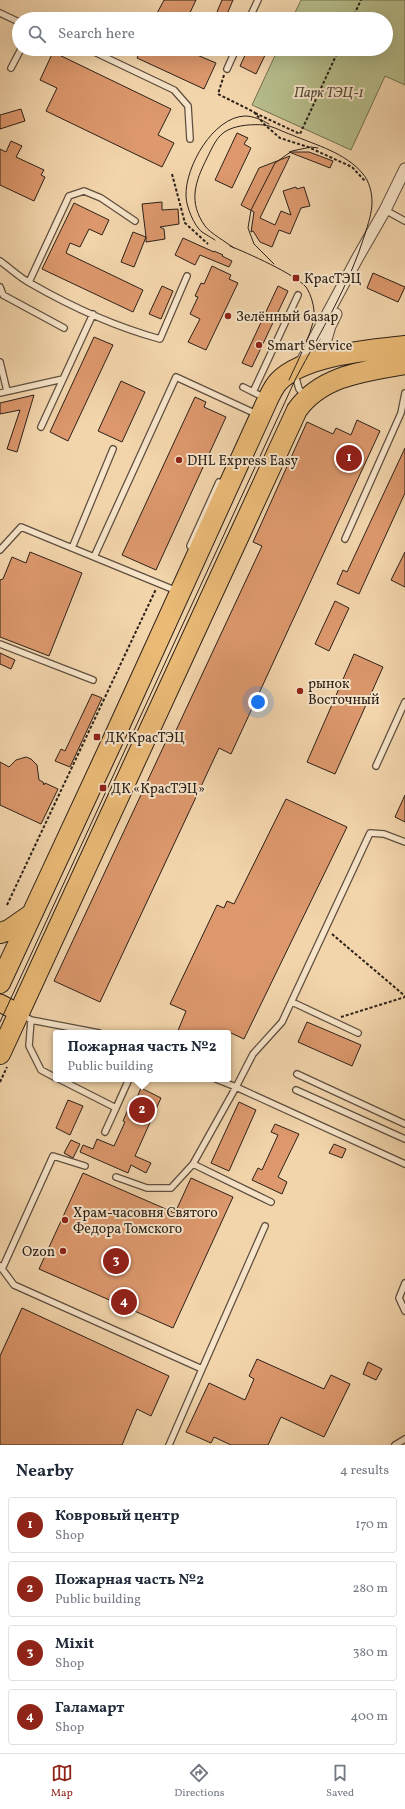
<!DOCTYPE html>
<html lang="en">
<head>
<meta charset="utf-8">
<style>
  :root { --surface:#fff; --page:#f2f2f3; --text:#1f2937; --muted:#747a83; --line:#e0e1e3; --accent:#8f2418 }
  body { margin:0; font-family:Vollkorn,serif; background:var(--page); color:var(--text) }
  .you { position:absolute; left:258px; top:702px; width:14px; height:14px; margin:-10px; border:3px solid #fff; border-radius:50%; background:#1a73e8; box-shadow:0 0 0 6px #1a73e833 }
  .badge { display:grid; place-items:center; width:26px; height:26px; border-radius:50%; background:var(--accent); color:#fff; font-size:13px; font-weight:700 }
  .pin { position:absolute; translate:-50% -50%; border:2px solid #fff; box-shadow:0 1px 4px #0006 }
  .popup { position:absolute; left:53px; top:1030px; width:178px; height:52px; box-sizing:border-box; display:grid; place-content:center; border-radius:4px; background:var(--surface); filter:drop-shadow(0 1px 3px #0005); font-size:13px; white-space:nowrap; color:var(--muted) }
  .popup b { font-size:15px; color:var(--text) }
  .popup::after { content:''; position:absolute; left:50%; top:100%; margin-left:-8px; border:8px solid transparent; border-top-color:var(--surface) }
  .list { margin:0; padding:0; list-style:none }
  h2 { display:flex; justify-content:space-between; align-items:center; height:52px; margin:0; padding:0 16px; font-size:17px }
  h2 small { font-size:13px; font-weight:400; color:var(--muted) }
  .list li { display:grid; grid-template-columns:26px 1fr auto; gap:12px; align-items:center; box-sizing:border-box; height:56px; margin:0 8px 8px; padding:0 8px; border:1px solid var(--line); border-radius:4px }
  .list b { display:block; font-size:15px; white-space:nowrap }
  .list p { margin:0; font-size:13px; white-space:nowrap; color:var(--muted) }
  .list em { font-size:13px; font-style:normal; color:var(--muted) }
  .icon { flex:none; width:22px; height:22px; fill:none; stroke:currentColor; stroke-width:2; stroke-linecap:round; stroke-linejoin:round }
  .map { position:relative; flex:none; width:405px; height:1445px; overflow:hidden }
  .search { position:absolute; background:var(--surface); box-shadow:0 4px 16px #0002; left:12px; right:12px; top:12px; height:44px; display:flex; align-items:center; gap:10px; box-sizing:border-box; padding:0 14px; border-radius:22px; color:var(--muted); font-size:15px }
  .sheet { height:308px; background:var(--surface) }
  nav { display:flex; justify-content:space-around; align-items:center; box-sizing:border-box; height:56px; border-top:1px solid var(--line); background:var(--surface); font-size:11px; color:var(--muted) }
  nav a { display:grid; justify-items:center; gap:2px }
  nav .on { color:var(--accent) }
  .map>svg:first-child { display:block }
</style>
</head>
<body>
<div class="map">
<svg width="405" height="1445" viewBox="0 0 405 1445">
  <rect width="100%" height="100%" fill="#f3d5ac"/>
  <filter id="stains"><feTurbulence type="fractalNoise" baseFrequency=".005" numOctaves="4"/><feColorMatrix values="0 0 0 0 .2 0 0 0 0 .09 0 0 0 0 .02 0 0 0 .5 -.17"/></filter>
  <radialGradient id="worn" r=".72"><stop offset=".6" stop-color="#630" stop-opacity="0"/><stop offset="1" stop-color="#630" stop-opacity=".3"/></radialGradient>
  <path fill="#b7be8c" stroke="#727052" d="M301 0H405V85L385 76 351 150 252 105 278 49H386V19H292Z"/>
  <path fill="#dd986d" stroke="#2c2119" d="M164 0H196L187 19H154Z
    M222 0H233L225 19H214Z
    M141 49H183L216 63 204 89 137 58Z
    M248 49H268L256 74 240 66Z
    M53 52 171 109 158 135 174 143 162 167 46 111 57 88 40 80Z
    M21 109 25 121 0 129V115Z
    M237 133 248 138 244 144 251 148 232 188 215 180Z
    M11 141 22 146 16 157 44 170 41 175 45 177 34 201 0 185V149L6 152Z
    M289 152H309L333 161 330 168Z
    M290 156 260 218 275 225 281 211 291 215 283 191 296 187 297 189 304 187 310 206 301 208 290 234 279 230 272 247 260 242 253 231 251 232 254 212 241 205 259 168Z
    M162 202V210L178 209 179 224 160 227 164 229 165 239 146 242V237L134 267 121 262 133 232 146 237 142 204Z
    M74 203 109 220 102 235 89 229 80 247 70 243 66 253 143 290 133 312 42 269Z
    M183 238 214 252V251L223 255 222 256 232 261 229 267 200 255 195 265 175 255Z
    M212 266 231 275 229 279 238 283 206 350 188 342 200 319 190 314 198 297 195 296 201 283 204 284Z
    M373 273 405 287 398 302 367 288Z
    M162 286 173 291 161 319 149 314Z
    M278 286 288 291 252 367 242 363Z
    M94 337 113 345 68 441 50 432Z
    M121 381 145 392 122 442 98 431Z
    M34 395 17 452 7 449 20 410 0 414V403Z
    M195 397 206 402 204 407 226 417 156 570 122 555Z
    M357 420 380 431 231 754 219 748 100 1002 54 981 168 737 172 739 262 546 253 542 307 422 333 434 336 428 351 435Z
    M405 448V493L359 594 337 584 343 570 347 572Z
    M30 552 82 573 49 656 0 637V580L3 579 12 557 26 563Z
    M405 552V587L391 580Z
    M335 601 349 608 329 651 315 644Z
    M0 653 15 660 11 669 0 664Z
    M354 654 383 667 335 774 307 762Z
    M92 694 102 698 70 767 55 761 61 749 65 751Z
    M26 757 31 759 37 765 39 780 43 782 44 785 45 783 58 789 41 824 0 805V762L9 767 16 760Z
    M405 795V822L395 817Z
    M286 799 347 827 244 1039 231 1033H177L186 1011 170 1004 217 905 224 908 227 901 234 904Z
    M307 1022 361 1045 352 1066 298 1042Z
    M141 1088 161 1098 135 1156 151 1163 146 1173 131 1165 128 1173 80 1152 83 1145 93 1149 97 1139 114 1146 125 1122 123 1121 133 1098 136 1100Z
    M68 1100 83 1106 70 1135 56 1128Z
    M239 1102 256 1110 229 1171 211 1163Z
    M275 1124 299 1134 278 1177 287 1182 282 1194 252 1180 258 1168 262 1170 278 1135 271 1132Z
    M71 1140 80 1144 73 1158 64 1153Z
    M334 1144 346 1149 342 1158 329 1153Z
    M83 1173 175 1213 191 1178 233 1197 173 1328 39 1269Z
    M22 1308 169 1376 151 1416 137 1409 122 1445H0V1356Z
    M257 1359 324 1389 331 1375 350 1384 324 1437 281 1417 268 1445H231L214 1437 211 1443 186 1432 209 1383 245 1400 254 1379 249 1376Z
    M368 1362 382 1369 376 1380 363 1374Z"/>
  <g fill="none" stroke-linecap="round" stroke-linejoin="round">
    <g stroke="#5e4e3e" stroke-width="8">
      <path id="lane" d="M0 13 19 22
        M249 19 258 0
        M88 49 174 90 188 106 190 139
        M11 68 21 49
        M227 69 236 49
        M385 210 405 221
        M0 261C10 268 19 277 30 283 70 306 116 327 160 339L187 276
        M29 282 69 196 84 191 101 198 135 221
        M0 287 3 295 64 328
        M0 362 7 391
        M296 378 299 389 305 396
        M243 387 265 398
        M253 392 298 295
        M0 393 63 379
        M41 427 93 314
        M345 539 401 413 405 393
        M72 548 113 449
        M0 550 21 527 94 557 176 377 252 412
        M195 551 190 546 219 482
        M94 557 177 591
        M0 644 93 680
        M376 766 405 702
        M292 1002 358 1033
        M21 1014 31 1020 99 1033
        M31 1020 29 1046 41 1070 56 1078
        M297 1074 405 1124
        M59 1079 116 1108 129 1079
        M216 1079 236 1087 253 1054 282 1022 370 833 384 834 405 842
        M296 1090 405 1139
        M105 1132 116 1108
        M193 1164 271 1202
        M116 1177 147 1188H171L193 1164 236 1087 405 1164
        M0 1266 14 1285 202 1369 169 1445
        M2 1269 53 1156 85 1166
        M405 1283 399 1298 405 1311
        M202 1369 265 1226
        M395 1445 405 1439"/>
    </g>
    <g stroke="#5e4e3e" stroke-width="13">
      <path id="street" d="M336 314 330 326 325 343 331 351 341 352
        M299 367 358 257 385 210 405 169"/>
    </g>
    <g stroke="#2c2119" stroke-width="19">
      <path id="primary" d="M0 1003 19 1013"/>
    </g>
    <g stroke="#2c2119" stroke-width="22">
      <path id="highway" d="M0 933 9 930 32 914
        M0 983 112 742 268 399C271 393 274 386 279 381 305 355 370 350 405 346
        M0 1054 297 410C322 375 366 371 405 364"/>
    </g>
    <path stroke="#2c2119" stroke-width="2" stroke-dasharray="3 2" stroke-linecap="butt" d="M352 19 361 0
      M224 75 218 94 254 112 265 125 280 138 308 147 352 167 365 181
      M255 113 300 134 339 49
      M172 174 185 223 208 244
      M7 905 156 589
      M332 934 405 996
      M341 1017 405 997
      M0 1082 7 1067"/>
    <use href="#lane" stroke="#f7e4c9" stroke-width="5.5"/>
    <use href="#street" stroke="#f7e4c9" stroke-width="11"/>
    <use href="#primary" stroke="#eaba76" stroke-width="17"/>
    <use href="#highway" stroke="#eaba76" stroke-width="20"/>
    <path stroke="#2c2119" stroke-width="1" d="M215 240C211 237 206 235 202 232 194 226 186 206 186 196 185 167 213 117 245 116 253 116 262 120 269 124
      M230 246C247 253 295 274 306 287 311 294 315 308 314 317 311 336 297 362 289 380
      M274 264 254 244 248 228 251 210 275 163 292 151 311 147 318 148
      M0 1022 296 378C321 331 349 286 365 234 368 224 372 213 372 202 372 192 369 181 363 174 346 153 316 145 292 135 283 132 273 126 264 125 253 124 238 125 228 130 217 135 212 148 207 158 195 182 188 202 205 226 210 233 226 242 234 248"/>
  </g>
  <g fill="#8f2418" stroke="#f7e4c9" stroke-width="1.5">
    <rect x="292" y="274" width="8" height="8" rx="2"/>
    <circle cx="228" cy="316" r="4"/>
    <circle cx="259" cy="345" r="4"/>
    <circle cx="179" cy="460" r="4"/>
    <circle cx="300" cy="691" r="4"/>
    <rect x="93" y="733" width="8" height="8" rx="2"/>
    <rect x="99" y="784" width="8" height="8" rx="2"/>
    <circle cx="65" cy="1220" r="4"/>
    <circle cx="63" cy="1251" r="4"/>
  </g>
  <g text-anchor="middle" stroke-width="4" stroke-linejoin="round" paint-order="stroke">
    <g font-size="14" font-style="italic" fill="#4f4836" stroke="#f7e4c9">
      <text x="329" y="97">Парк ТЭЦ-1</text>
    </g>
    <g font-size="14" fill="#2c2119" stroke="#f7e4c9" text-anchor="start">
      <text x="304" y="283">КрасТЭЦ</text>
      <text x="236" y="321">Зелённый базар</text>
      <text x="267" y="350">Smart Service</text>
      <text x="187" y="465">DHL Express Easy</text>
      <text x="308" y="688">рынок<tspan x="308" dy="16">Восточный</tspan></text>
      <text x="105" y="742">ДК КрасТЭЦ</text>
      <text x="111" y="793">ДК «КрасТЭЦ»</text>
      <text x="73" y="1217">Храм-часовня Святого<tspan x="73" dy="16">Федора Томского</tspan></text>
      <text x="55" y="1256" text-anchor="end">Ozon</text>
    </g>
  </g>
  <rect width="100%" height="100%" filter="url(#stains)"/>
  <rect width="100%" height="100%" fill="url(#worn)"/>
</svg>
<div class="you"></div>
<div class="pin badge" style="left:349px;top:458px">1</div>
<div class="pin badge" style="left:142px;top:1110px">2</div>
<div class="popup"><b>Пожарная часть №2</b>Public building</div>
<div class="pin badge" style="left:116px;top:1261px">3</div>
<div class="pin badge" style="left:124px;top:1302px">4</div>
<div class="search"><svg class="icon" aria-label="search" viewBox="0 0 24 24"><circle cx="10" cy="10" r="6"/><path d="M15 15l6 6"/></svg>Search here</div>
</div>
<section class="sheet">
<h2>Nearby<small>4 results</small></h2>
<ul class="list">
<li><span class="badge">1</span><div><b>Ковровый центр</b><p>Shop</p></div><em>170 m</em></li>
<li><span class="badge">2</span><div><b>Пожарная часть №2</b><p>Public building</p></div><em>280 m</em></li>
<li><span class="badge">3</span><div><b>Mixit</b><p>Shop</p></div><em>380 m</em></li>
<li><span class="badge">4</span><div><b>Галамарт</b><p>Shop</p></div><em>400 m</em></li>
</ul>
</section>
<nav>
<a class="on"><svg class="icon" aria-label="map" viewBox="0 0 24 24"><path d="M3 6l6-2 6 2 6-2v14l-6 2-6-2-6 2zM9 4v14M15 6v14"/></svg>Map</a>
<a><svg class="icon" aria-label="directions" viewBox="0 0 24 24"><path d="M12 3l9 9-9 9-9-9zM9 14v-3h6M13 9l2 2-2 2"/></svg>Directions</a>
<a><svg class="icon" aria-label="saved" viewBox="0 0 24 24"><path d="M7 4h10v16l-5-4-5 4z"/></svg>Saved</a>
</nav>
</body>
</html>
